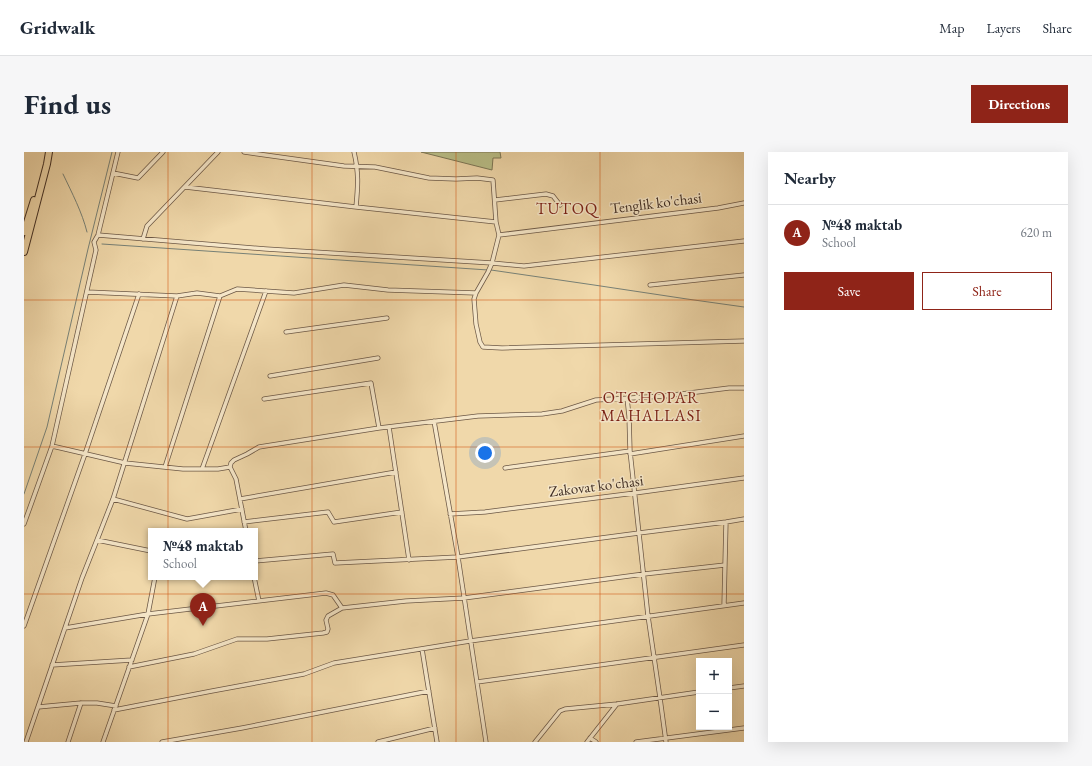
<!DOCTYPE html>
<html lang="en">
<head>
<meta charset="utf-8">
<style>
  :root { --surface:#fff; --page:#f6f6f7; --text:#1f2937; --muted:#747a83; --line:#e0e1e3; --accent:#8f2418 }
  body { margin:0; font-family:"EB Garamond",serif; background:var(--page); color:var(--text) }
  .controls { position:absolute; right:12px; bottom:12px; display:grid; overflow:hidden; border-radius:0px; box-shadow:0 4px 16px #0002 }
  .controls button { width:36px; height:36px; display:grid; place-items:center; padding:0; border:0; border-bottom:1px solid var(--line); background:var(--surface); color:var(--text); font:20px sans-serif }
  .you { position:absolute; left:461px; top:301px; width:14px; height:14px; margin:-10px; border:3px solid #fff; border-radius:50%; background:#1a73e8; box-shadow:0 0 0 6px #1a73e833 }
  .badge { display:grid; place-items:center; width:26px; height:26px; border-radius:50%; background:var(--accent); color:#fff; font-size:13px; font-weight:700 }
  .pin { position:absolute; translate:-50% -33px; filter:drop-shadow(0 1px 2px #0008) }
  .pin::after { content:''; position:absolute; top:21px; width:14px; height:12px; background:inherit; clip-path:polygon(0 0,100% 0,50% 100%) }
  .popup { position:absolute; left:124px; top:376px; width:110px; height:52px; box-sizing:border-box; display:grid; place-content:center; border-radius:0px; background:var(--surface); filter:drop-shadow(0 1px 3px #0005); font-size:13px; white-space:nowrap; color:var(--muted) }
  .popup b { font-size:15px; color:var(--text) }
  .popup::after { content:''; position:absolute; left:50%; top:100%; margin-left:-8px; border:8px solid transparent; border-top-color:var(--surface) }
  .list { margin:0; padding:0; list-style:none }
  h2 { display:flex; justify-content:space-between; align-items:center; height:52px; margin:0; padding:0 16px; font-size:17px }
  h2 small { font-size:13px; font-weight:400; color:var(--muted) }
  .list li { display:grid; grid-template-columns:26px 1fr auto; gap:12px; align-items:center; box-sizing:border-box; height:56px; padding:0 16px; border-top:1px solid var(--line) }
  .list b { display:block; font-size:15px; white-space:nowrap }
  .list p { margin:0; font-size:13px; white-space:nowrap; color:var(--muted) }
  .list em { font-size:13px; font-style:normal; color:var(--muted) }
  .actions { display:flex; gap:8px; padding:12px 16px }
  .actions a { flex:1; padding:9px 0; border:1px solid var(--accent); border-radius:0px; text-align:center; font-size:14px; color:var(--accent) }
  .actions .main { background:var(--accent); color:#fff }
  .map { position:relative; flex:none; width:720px; height:590px; overflow:hidden; border-radius:0px }
  header { display:flex; align-items:center; gap:24px; box-sizing:border-box; height:56px; padding:0 20px; background:var(--surface); border-bottom:1px solid var(--line) }
  header strong { font-size:19px }
  nav { display:flex; gap:22px; margin-inline-start:auto; font-size:14px }
  .intro { display:flex; align-items:center; justify-content:space-between; box-sizing:border-box; height:96px; padding:0 24px }
  h1 { margin:0; font-size:28px }
  .button { padding:10px 18px; border-radius:0px; background:var(--accent); color:#fff; font-size:14px; font-weight:700 }
  main { display:flex; gap:24px; padding:0 24px }
  aside { flex:1; background:var(--surface); border-radius:0px; box-shadow:0 4px 16px #0002 }
  .map>svg:first-child { display:block }
</style>
</head>
<body>
<header>
<strong>Gridwalk</strong>
<nav><a>Map</a><a>Layers</a><a>Share</a></nav>
</header>
<div class="intro"><h1>Find us</h1><a class="button">Directions</a></div>
<main>
<div class="map">
<svg width="720" height="590" viewBox="0 0 720 590">
  <rect width="100%" height="100%" fill="#f0d8aa"/>
  <filter id="stains"><feTurbulence type="fractalNoise" baseFrequency=".005" numOctaves="4"/><feColorMatrix values="0 0 0 0 .2 0 0 0 0 .09 0 0 0 0 .02 0 0 0 .5 -.17"/></filter>
  <radialGradient id="worn" r=".72"><stop offset=".6" stop-color="#630" stop-opacity="0"/><stop offset="1" stop-color="#630" stop-opacity=".3"/></radialGradient>
  <path fill="#b9bf88" stroke="#7c7656" d="M397 0H476L477 6H469L468 18Z"/>
  <g fill="none" stroke-linecap="round" stroke-linejoin="round">
    <path stroke="#778177" stroke-width="1" d="M39 22C48 41 58 60 63 80
      M78 92 464 118
      M467 118 570 133 663 147 720 155
      M0 342 23 275 64 97 88 0"/>
    <g stroke="#6c5846" stroke-width="5">
      <path id="minor" d="M220 0 320 14 351 15 405 26 432 27 453 26 469 28 472 70 475 83 468 111 464 120 452 141 450 147 452 172 456 190 459 195 478 196 720 189
        M330 0C335 21 334 34 332 55
        M89 21 114 26 139 0
        M161 35 332 55 472 70
        M471 48 522 42 529 44 536 53
        M74 83 242 97 468 111 500 114 720 89
        M475 83 694 56 720 51
        M119 87 123 74 194 0
        M626 133 720 123
        M63 140 153 144 173 141 196 144 213 137 270 141 320 133 364 138 452 141
        M262 180 363 166
        M246 224 354 206
        M603 246 605 264 606 299 624 464 636 546 642 590
        M240 247 347 231 355 276
        M410 269 434 405 462 590
        M365 275 385 408
        M28 294 101 311 159 317H194L206 315
        M606 302 720 284
        M141 315 196 144
        M481 316 606 299
        M178 317 242 139
        M89 347 163 367 218 357
        M216 347 372 320
        M426 362 461 360 611 341 720 326
        M220 370 304 360 310 370 378 360
        M0 372 28 294 72 98 70 90 74 83 94 0
        M222 379 212 327 206 315 207 311 210 308 223 302 235 295 355 276 454 264 518 262 538 259 572 248 641 244 705 236H720
        M73 388 127 399
        M231 409 309 402 311 411 434 405 615 381 702 370 720 367
        M230 425 235 449
        M700 453 702 370
        M0 474 61 302 115 142
        M41 476 124 462 302 441 309 443 318 456
        M398 497 413 590
        M28 513 108 508
        M105 515 170 502 213 487H243L299 481 303 480 304 477 302 468 304 464 318 456 382 449 440 446 620 422 701 413
        M453 530 720 493
        M705 536 720 534
        M14 555 57 551H73L92 554
        M90 558 188 539 280 522 310 511 446 489 720 451
        M566 586 572 590
        M2 590 58 426 73 388 89 347 153 144
        M44 590 57 551
        M79 590 124 462 131 425
        M138 590 218 576 405 539
        M354 590 411 576
        M511 590 536 559 541 557 593 552 675 540
        M563 590 593 552
        M612 590 720 576"/>
    </g>
    <g stroke="#402e24" stroke-width="8">
      <path id="trunk" d="M0 80 10 48
        M0 100 23 12 25 0"/>
    </g>
    <use href="#minor" stroke="#f5e6c8" stroke-width="3.5"/>
    <use href="#trunk" stroke="#f0d8aa" stroke-width="6"/>
  </g>
  <path fill="none" stroke="#cf5310" stroke-width="1" stroke-opacity="0.55" d="M144 0V590M288 0V590M432 0V590M576 0V590M0 148H720M0 295H720M0 442H720"/>
  <g text-anchor="middle" stroke-width="3" stroke-linejoin="round" paint-order="stroke">
    <g font-size="15" fill="#402e24" stroke="#f5e6c8">
      <text transform="translate(632 51) rotate(-7)" y="5">Tenglik ko'chasi</text>
      <text transform="translate(572 334) rotate(-7)" y="5">Zakovat ko'chasi</text>
    </g>
    <g font-size="16" letter-spacing="1" fill="#7a1f14" stroke="#f5e6c8">
      <text x="543" y="62">TUTOQ</text>
      <text x="627" y="251">OTCHOPAR<tspan x="627" dy="18">MAHALLASI</tspan></text>
    </g>
  </g>
  <rect width="100%" height="100%" filter="url(#stains)"/>
  <rect width="100%" height="100%" fill="url(#worn)"/>
</svg>
<div class="controls">
<button>+</button>
<button>−</button>
</div>
<div class="you"></div>
<div class="pin badge" style="left:179px;top:474px">A</div>
<div class="popup"><b>№48 maktab</b>School</div>
</div>
<aside>
<h2>Nearby<small></small></h2>
<ul class="list">
<li><span class="badge">A</span><div><b>№48 maktab</b><p>School</p></div><em>620 m</em></li>
</ul>
<div class="actions"><a class="main">Save</a><a>Share</a></div>
</aside>
</main>
</body>
</html>
